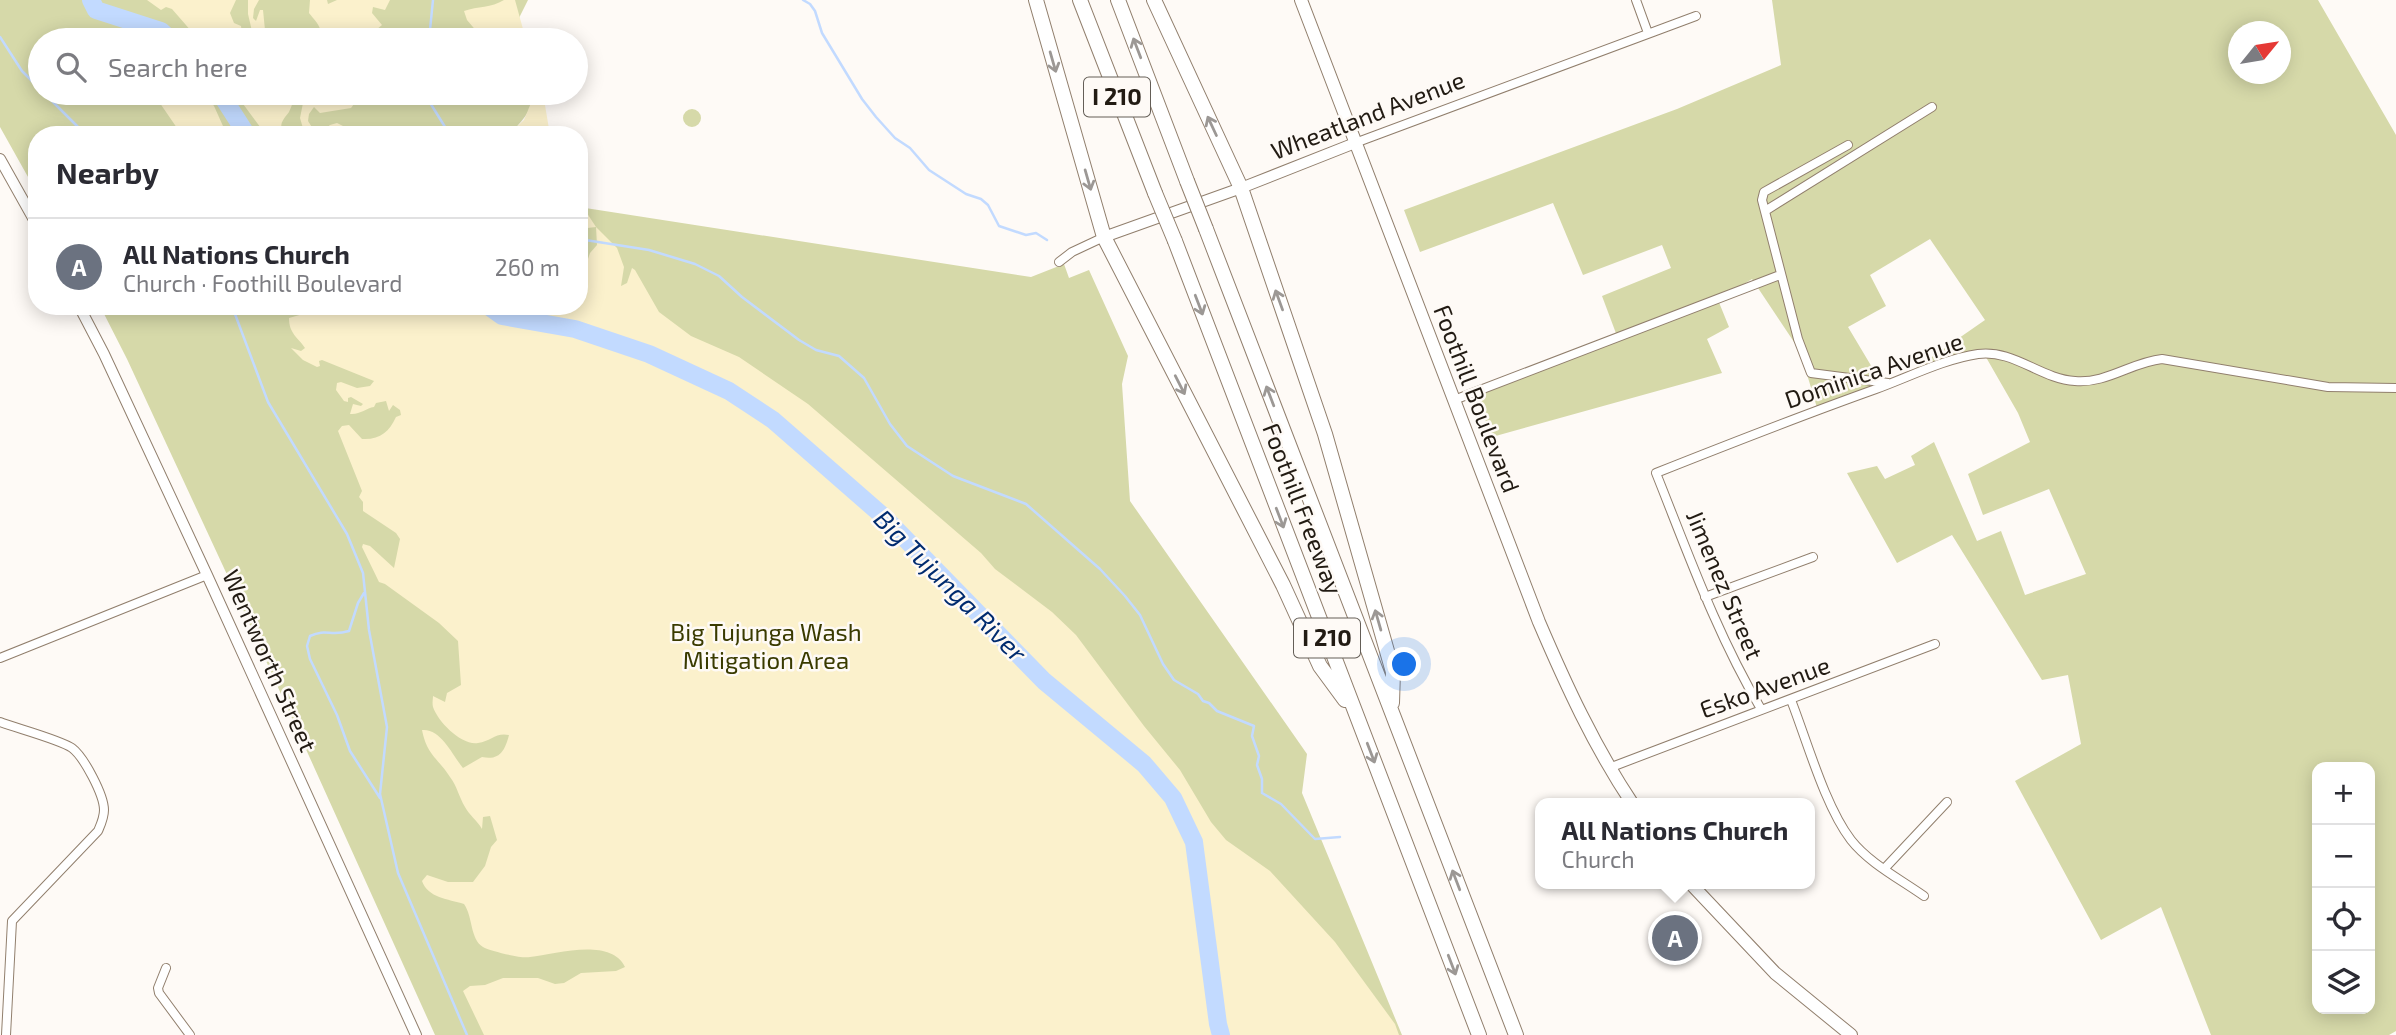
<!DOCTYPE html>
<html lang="en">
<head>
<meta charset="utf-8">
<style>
  :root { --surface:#fff; --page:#f2f2f3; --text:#2b2b33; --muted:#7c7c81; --line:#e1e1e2; --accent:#695c29 }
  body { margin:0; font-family:"Exo 2",sans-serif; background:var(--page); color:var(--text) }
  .controls { position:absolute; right:21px; bottom:21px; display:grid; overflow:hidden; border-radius:14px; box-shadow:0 4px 18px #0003 }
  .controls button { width:63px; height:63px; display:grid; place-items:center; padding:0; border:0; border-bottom:2px solid var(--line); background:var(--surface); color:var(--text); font:35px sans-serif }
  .compass { position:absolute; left:2228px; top:21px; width:63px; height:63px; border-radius:50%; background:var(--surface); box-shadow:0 4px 18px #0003; rotate:60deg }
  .you { position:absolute; left:1405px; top:665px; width:24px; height:24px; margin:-18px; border:5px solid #fff; border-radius:50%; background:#1a73e8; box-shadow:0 0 0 10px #1a73e833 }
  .badge { display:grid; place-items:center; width:46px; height:46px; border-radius:50%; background:var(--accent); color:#fff; font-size:23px; font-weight:700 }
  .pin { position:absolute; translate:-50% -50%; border:4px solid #fff; box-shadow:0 2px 7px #0006 }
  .popup { position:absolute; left:1535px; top:798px; width:280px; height:91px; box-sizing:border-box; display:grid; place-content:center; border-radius:14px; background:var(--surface); filter:drop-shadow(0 2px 5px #0005); font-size:23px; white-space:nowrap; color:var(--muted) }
  .popup b { font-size:26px; color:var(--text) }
  .popup::after { content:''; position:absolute; left:50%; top:100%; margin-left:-14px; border:14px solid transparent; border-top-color:var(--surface) }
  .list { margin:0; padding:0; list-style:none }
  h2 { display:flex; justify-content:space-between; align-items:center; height:91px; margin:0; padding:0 28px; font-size:30px }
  h2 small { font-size:23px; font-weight:400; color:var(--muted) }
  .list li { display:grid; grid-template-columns:46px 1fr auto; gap:21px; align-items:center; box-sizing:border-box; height:98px; padding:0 28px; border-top:2px solid var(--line) }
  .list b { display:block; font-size:26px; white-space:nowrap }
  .list p { margin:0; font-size:23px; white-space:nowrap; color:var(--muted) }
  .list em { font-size:23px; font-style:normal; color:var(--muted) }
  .icon { flex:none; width:38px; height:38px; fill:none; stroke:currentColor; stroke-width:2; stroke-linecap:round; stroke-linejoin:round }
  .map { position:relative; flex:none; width:2396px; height:1035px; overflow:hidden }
  .search { position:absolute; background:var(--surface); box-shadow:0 4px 18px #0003; left:28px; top:28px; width:560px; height:77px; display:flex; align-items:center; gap:18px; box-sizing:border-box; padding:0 24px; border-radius:38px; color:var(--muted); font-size:26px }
  .panel { position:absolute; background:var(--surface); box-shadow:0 4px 18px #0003; left:28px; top:126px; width:560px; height:189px; border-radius:28px }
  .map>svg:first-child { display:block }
</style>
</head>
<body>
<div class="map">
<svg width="2396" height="1035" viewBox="0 0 2396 1035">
  <rect width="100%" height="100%" fill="#fefaf6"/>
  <path fill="#d6d9a9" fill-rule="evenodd" d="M0 0H528L508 40H40V93H535C532 111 521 123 508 135H37V193L0 127Z
    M1772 0H2318L2396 135V1031L2389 1035H2211L2161 907 2101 940 2015 781 2081 744 2068 675 2042 680 1952 535 1897 563 1847 473 1877 466 1885 479 1915 465 1911 456 1934 442 1977 541 2001 531 2025 595 2086 574 2049 489 1983 515 1968 474 2030 442 2018 413 1983 352 1961 354 1913 370 1985 320 1930 239 1870 275 1886 306 1848 327 1882 384 1818 411 1800 351 1752 279 1718 300 1729 327 1707 339 1722 373 1492 437 1474 392 1617 336 1602 296 1671 268 1662 245 1583 275 1553 203 1420 252 1404 210 1677 109 1781 65ZM2238 32H2280V74H2238ZM2317 767H2370V1009H2317Z
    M683 118a9 9 0 1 1 18 0a9 9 0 1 1-18 0Z
    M579 207 1031 277 1064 264 1069 278 1089 270 1128 356 1122 384 1130 501 1307 754 1302 793 1402 1035H435L230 581 127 359 100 306H579Z"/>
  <path fill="#fbf1cc" d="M147 0H236L230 13 234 23 241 26 242 33 238 40H199L172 9 166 7 161 10Z
    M248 0H259L254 9 253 18 256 21 260 10H263L266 40H254L248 14Z
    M310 0H327L328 4 337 0H390L385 10 373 7 372 13 382 25 364 40H319C325 29 315 21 309 13Z
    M504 0H515L526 40H484L467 20 464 11C478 6 491 8 504 0Z
    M130 29C142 35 154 31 165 40H129L124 34 125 30Z
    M153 93H204L214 106 227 135H185L177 128Z
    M235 93H295C294 99 292 106 289 112 283 120 278 124 284 135H266Z
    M305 93C325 93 338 88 354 104L351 108 320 113 314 107 309 114 308 121 315 132 319 134 330 125 337 123 345 127 352 135H305L300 118Z
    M535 93H543L550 135H508L524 120Z
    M579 201 596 227 617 248 624 267 621 286 627 283 632 268 635 270 659 312 691 336 739 357 808 404 981 553 995 569 1052 612 1076 635 1144 726 1180 770 1211 822 1226 840 1270 871 1335 942 1395 1024 1399 1035H484L463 991 470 986 485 985 503 978H538L555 984 564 983 581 973 616 971 625 967C611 937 555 954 530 957 522 959 490 951 483 947 470 939 473 917 464 904 448 899 428 898 422 881L427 875 448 882H473L485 866 491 847 497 840 490 816 483 817 482 829C477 820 469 815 465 807 459 797 457 786 450 777 437 757 427 755 422 730 441 728 453 756 463 768L482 757C500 761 505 750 509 735 496 732 491 741 478 743 462 746 438 722 433 707 432 703 433 699 433 696L445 702 447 693 461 685 458 641 439 623 385 584 379 582 362 547 363 544 370 546 394 568 400 539 396 533 363 511V502L359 497 362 491 338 431 342 426 349 425 362 439C380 440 389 432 396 417L401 415 400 410 393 405 389 411 386 401 376 403 374 407C366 408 360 415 350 414L353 404 361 406 363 404 351 397 348 398V402L344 401 336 390 337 383 341 382 357 388 370 386 374 381 322 360 319 361 320 366 317 367 303 360 291 348 301 351 305 348C298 337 289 334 289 318L303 314 299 306H579V253L588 259 590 253 597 245 596 227 579 229Z"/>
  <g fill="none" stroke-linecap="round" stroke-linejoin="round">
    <path stroke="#c2daff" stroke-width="2.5" d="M803 0 810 4 815 11 822 33 862 99 876 117 895 138 910 148 929 170 966 194 981 199 988 205 999 226 1026 235 1036 233 1047 240
      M0 37 22 71 40 89
      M429 40 433 0
      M44 93 86 135
      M424 93 450 135
      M579 239 649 250 695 264 719 276 742 297 799 340 816 350 839 356 864 378 890 424 907 446 953 476 1026 504 1100 569 1125 596 1140 615 1163 664 1174 680 1198 694 1203 701 1209 703 1217 711 1254 726 1252 736 1259 756 1257 765 1262 779V793L1281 804 1315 839 1340 837
      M232 306 268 402 347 534 363 573 369 630 387 727 380 794 398 873 467 1035
      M364 593 358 603 349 631C330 637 327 628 310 636L307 646 310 659 337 715 350 751 380 798"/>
    <path stroke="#c2daff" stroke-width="18" d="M91 0 96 10 161 31 171 40
      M220 93 247 135
      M488 306 502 316 575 329 649 354 729 391 773 420 884 517 1044 681 1144 764 1173 798 1194 842 1218 1024 1221 1035"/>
    <g stroke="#917f6d" stroke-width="10">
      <path id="street" d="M1636 0 1648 33
        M1355 143 1696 16
        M1848 145 1764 192 1762 200 1798 339 1811 373 1888 383
        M1765 211 1932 107
        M1059 262 1072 252 1104 237
        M1454 400 1780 275
        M1705 597 1813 557
        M0 658 207 575
        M1791 700C1807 741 1825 806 1851 840 1869 863 1900 879 1924 896
        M1761 709C1717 635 1688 553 1656 473 1729 444 1803 415 1876 389 1909 377 1944 359 1978 354 2013 349 2041 379 2075 381 2106 384 2132 362 2162 359L2328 387 2396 388
        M0 722C16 728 61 740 72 748 84 757 104 795 104 810 104 818 101 824 98 831L12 921 6 1035
        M1609 768 1935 644
        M1885 868 1947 802
        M166 968 158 988 159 993 190 1035"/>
    </g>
    <g stroke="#917f6d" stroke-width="12">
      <path id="secondary" d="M0 159 37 225
        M1104 237 1241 188 1355 143
        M79 306 104 354 207 575 416 1035"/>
    </g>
    <g stroke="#917f6d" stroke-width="14">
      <path id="primary" d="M1301 0 1539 622C1566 685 1594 746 1632 803
        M1691 884 1775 973 1851 1035"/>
    </g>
    <g stroke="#917f6d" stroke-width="16">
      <path id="highway" d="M1036 0 1104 237 1283 585 1320 666 1345 700
        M1080 0 1155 193
        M1118 0 1187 181
        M1154 0 1241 188 1325 434 1393 672 1392 703
        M1206 229 1516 1035
        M1175 241 1479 1035"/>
    </g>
    <use href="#street" stroke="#fff" stroke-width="8"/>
    <use href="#secondary" stroke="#fff" stroke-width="10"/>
    <use href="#primary" stroke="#fff" stroke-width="12"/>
    <use href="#highway" stroke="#fff" stroke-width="14"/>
    <g stroke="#917f6d" stroke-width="16" stroke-linecap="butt">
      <path id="highway-bridge" d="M1187 181 1206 229
        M1155 193 1175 241"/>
    </g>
    <use href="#highway-bridge" stroke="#fff" stroke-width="14"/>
  </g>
  <defs><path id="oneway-shaft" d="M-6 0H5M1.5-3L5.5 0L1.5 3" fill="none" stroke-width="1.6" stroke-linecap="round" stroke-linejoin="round" transform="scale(1.75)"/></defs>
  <g stroke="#9c9895">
    <use href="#oneway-shaft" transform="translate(1137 48) rotate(-111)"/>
    <use href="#oneway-shaft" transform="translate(1053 62) rotate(74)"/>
    <use href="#oneway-shaft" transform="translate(1212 126) rotate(-115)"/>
    <use href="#oneway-shaft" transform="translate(1088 180) rotate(74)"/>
    <use href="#oneway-shaft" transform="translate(1279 300) rotate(-110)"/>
    <use href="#oneway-shaft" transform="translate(1199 305) rotate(69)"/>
    <use href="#oneway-shaft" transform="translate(1180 385) rotate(63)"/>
    <use href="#oneway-shaft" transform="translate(1270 396) rotate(-111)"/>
    <use href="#oneway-shaft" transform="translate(1280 518) rotate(69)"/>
    <use href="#oneway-shaft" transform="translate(1378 620) rotate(-106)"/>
    <use href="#oneway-shaft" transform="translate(1371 753) rotate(69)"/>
    <use href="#oneway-shaft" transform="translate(1456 880) rotate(-111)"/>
    <use href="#oneway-shaft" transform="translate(1452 965) rotate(69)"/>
  </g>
  <g text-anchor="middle" stroke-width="5" stroke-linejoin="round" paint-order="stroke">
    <g fill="#fefaf6" stroke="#645e57" stroke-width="2">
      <rect x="1084" y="77.5" width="66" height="39" rx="5"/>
      <rect x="1294" y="618.5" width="66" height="39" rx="5"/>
    </g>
    <g font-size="23" font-weight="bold" fill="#221b13">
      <text x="1117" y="105">I 210</text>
      <text x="1327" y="646">I 210</text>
    </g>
    <g font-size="24" fill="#221b13" stroke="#fefaf6">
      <text transform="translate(1368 116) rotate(-21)" y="8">Wheatland Avenue</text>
      <text transform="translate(1874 371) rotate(-19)" y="8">Dominica Avenue</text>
      <text transform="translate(1476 399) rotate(69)" y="8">Foothill Boulevard</text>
      <text transform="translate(1302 509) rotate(69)" y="8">Foothill Freeway</text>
      <text transform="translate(1724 585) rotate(67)" y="8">Jimenez Street</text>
      <text transform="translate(269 661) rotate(66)" y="8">Wentworth Street</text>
      <text transform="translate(1765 688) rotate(-20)" y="8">Esko Avenue</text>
    </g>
    <g font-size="24" fill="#3a3b00" stroke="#fefaf6">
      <text x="766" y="641">Big Tujunga Wash<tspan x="766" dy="28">Mitigation Area</tspan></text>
    </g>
    <g font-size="26" font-style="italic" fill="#002b6f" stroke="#fefaf6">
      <text transform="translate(950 586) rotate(45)" y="9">Big Tujunga River</text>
    </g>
  </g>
</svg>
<div class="controls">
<button>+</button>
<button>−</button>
<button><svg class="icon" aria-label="locate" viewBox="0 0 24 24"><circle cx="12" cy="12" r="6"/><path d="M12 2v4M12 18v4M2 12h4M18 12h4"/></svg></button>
<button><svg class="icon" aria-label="layers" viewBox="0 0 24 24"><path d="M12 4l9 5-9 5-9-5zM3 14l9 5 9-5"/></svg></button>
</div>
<svg class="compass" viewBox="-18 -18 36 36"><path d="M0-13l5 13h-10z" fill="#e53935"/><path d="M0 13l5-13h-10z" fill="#7c7c81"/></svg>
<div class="you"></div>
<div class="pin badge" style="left:1675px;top:938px;background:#6b7280">A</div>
<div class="popup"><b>All Nations Church</b>Church</div>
<div class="search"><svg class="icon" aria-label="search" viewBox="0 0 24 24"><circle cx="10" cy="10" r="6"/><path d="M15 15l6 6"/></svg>Search here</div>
<section class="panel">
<h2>Nearby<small></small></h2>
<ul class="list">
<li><span class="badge" style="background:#6b7280">A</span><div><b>All Nations Church</b><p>Church · Foothill Boulevard</p></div><em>260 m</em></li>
</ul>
</section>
</div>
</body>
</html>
